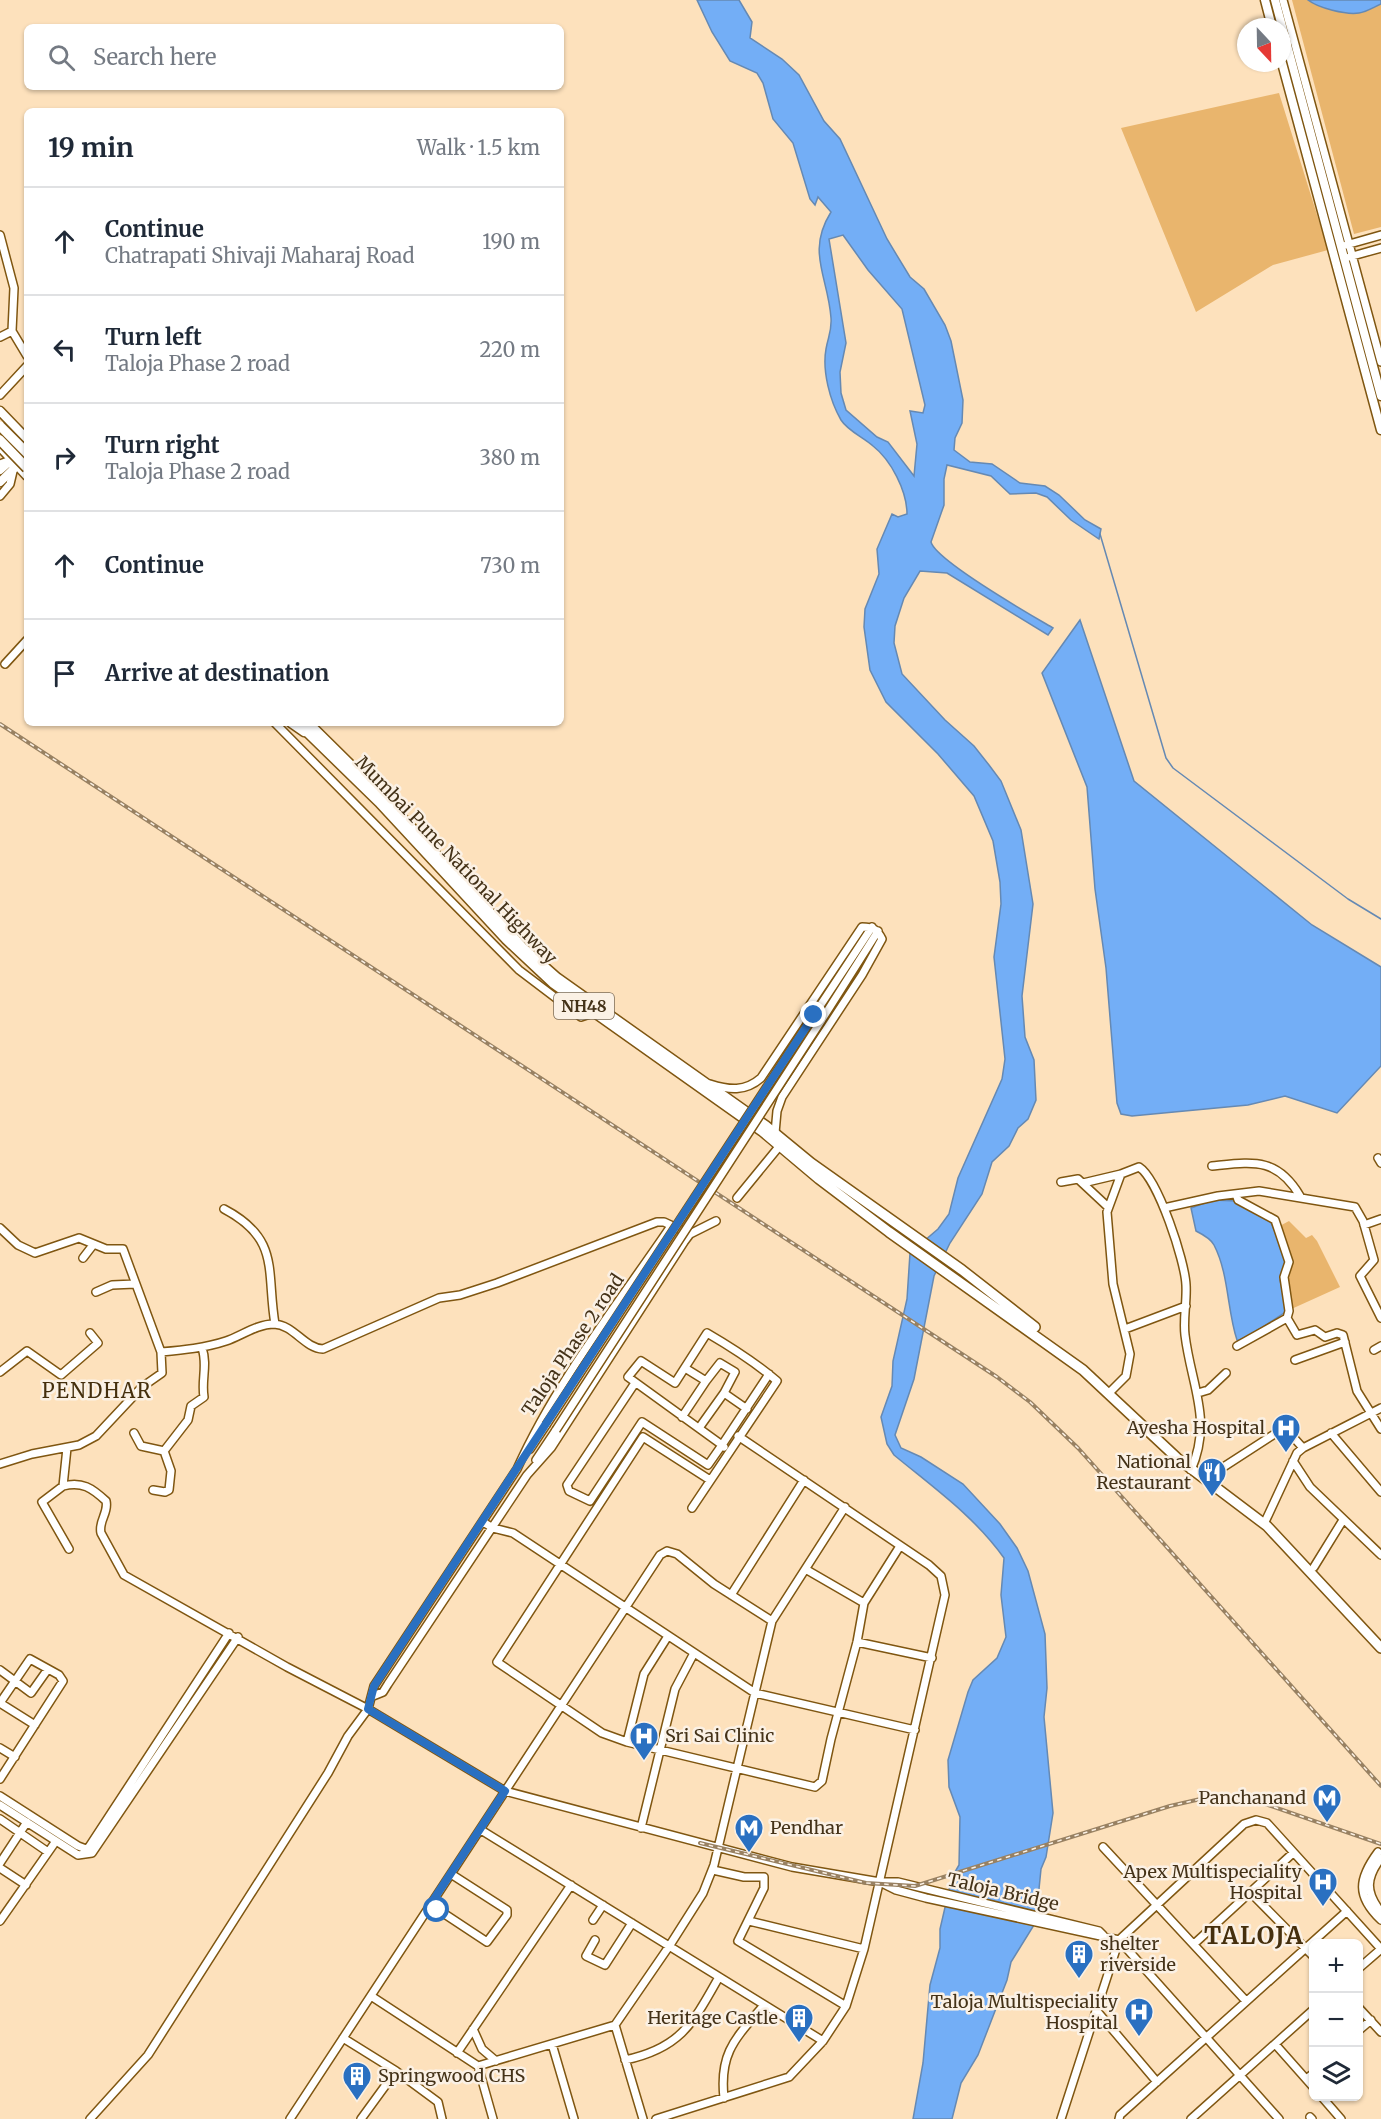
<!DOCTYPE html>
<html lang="en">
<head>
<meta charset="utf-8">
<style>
  :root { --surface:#fff; --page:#f6f6f7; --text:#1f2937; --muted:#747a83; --line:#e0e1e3 }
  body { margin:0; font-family:Merriweather,serif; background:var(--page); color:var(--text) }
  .controls { position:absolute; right:18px; bottom:18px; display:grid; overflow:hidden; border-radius:9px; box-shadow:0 2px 4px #0004 }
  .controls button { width:54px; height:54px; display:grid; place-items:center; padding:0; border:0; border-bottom:2px solid var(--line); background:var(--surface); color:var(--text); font:30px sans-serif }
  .compass { position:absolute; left:1237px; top:18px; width:54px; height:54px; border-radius:50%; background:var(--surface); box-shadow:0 2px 4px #0004; rotate:158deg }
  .stop { position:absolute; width:18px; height:18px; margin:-14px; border:4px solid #2a70c1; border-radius:50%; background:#fff }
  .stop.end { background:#2a70c1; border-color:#fff; box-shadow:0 2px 6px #0008 }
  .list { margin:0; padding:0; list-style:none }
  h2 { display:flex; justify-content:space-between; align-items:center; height:78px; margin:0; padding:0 24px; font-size:26px }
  h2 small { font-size:20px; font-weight:400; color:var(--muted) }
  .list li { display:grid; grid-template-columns:39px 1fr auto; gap:18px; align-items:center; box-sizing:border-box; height:108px; padding:0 24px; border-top:2px solid var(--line) }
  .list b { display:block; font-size:22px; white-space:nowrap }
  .list p { margin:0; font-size:20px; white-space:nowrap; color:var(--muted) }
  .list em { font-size:20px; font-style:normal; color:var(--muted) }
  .icon { flex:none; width:33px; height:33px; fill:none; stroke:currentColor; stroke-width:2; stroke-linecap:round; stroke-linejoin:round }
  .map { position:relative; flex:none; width:1381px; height:2119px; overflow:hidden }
  .search { position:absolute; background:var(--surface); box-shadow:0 2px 4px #0004; left:24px; top:24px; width:540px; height:66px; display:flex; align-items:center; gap:15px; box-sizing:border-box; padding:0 21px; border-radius:9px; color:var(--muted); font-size:22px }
  .panel { position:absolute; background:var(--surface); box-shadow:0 2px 4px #0004; left:24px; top:108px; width:540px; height:618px; border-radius:9px }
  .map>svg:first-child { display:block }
</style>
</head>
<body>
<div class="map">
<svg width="1381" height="2119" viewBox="0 0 1381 2119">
  <rect width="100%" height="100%" fill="#fde1bc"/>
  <path fill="#e9b56d" d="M1292 0H1381V227L1354 234Z
    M1279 93 1328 250 1273 265 1196 312 1121 128Z
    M1289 1221 1306 1238 1312 1235 1317 1241 1340 1287 1287 1311 1280 1280 1287 1261 1276 1228Z"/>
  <path fill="#73aef6" stroke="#6589b3" stroke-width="1.5" fill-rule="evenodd" d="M697 0H739L752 22 750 38 782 59 799 75 824 121 840 139 887 239 910 277 924 289 945 325 951 341 963 400 962 423 955 438 954 450 970 462 992 464 1020 483 1045 486 1059 495 1085 520 1101 529 1099 539 1071 520 1047 497 1036 493 1010 494 991 476 947 465 944 479V505L931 542C936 561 1031 615 1053 628L1048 635 947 573 920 571 904 598 895 626 894 643 902 674 945 720 974 746 989 765 1001 781 1021 830 1033 904 1022 996 1025 1037 1034 1060 1036 1100 1028 1119 1018 1128 1009 1146 992 1162 982 1194 950 1243 934 1276 914 1379 895 1435 901 1448 921 1457 963 1484 1000 1524 1017 1548 1028 1571 1045 1634 1047 1688 1044 1717 1053 1813 1046 1857 1041 1869 1037 1909 1034 1925 1011 1962 1007 1980 978 2055 961 2083 952 2119H913L923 2063 930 1985 940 1948V1929L952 1877 959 1865 960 1817 949 1787 948 1760 968 1692 973 1680 997 1658 1006 1637 1001 1595 1004 1558C974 1516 934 1488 894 1455L887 1444 881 1417 892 1386 893 1361 907 1299 910 1253 938 1229 949 1214 958 1178 1002 1079 1005 1059 994 957 1001 904 1000 882 993 841 974 796 938 754 886 702 870 670 864 627 865 609 879 574 877 549 892 514 898 517 907 514C907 491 891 460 873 446 863 437 848 431 841 420 830 401 822 371 826 349 828 337 832 331 831 318 828 276 806 252 831 212L818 197 815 205 810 199 793 143 773 119 763 83 757 73 730 61 712 32ZM843 235 868 270 902 309 925 405 923 413 910 411 917 444 914 476 888 442 877 437 846 410 841 393 840 372 846 343 829 239Z
    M1308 0H1381V4C1374 7 1366 12 1359 13 1346 15 1318 8 1308 0Z
    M1080 620 1134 781 1312 925 1381 967V1066L1337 1113 1285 1096 1248 1105 1132 1116 1121 1114 1117 1103 1106 968 1095 889 1087 787 1042 673Z
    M1213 1200 1237 1201 1268 1216 1288 1261 1280 1280 1287 1311 1242 1341 1237 1340C1227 1310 1229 1274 1214 1245 1211 1239 1202 1234 1196 1231L1191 1208Z"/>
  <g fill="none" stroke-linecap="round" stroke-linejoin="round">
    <path stroke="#6589b3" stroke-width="1.5" d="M1100 534 1166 758 1173 768 1348 899 1381 919"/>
    <g stroke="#7f5611" stroke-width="10">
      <path id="minor" d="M1283 0 1381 362
        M0 235 14 288 12 331 27 356
        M1346 245 1381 235
        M1349 257 1381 248
        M0 337 12 331
        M0 395 27 366
        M0 464 8 461 14 467 10 484 0 496
        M5 664 27 640
        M275 723 519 970 581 1017 593 1013
        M814 1015 872 927
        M821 1021 878 931
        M710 1084C729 1090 745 1092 761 1078L862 927C873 927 877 929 882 939L862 975 782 1097 777 1111 775 1133
        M1378 1158 1381 1163
        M1212 1166C1253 1162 1277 1157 1300 1196
        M1061 1182 1078 1179 1108 1207
        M1083 1183 1121 1174
        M1236 1194 1238 1200 1275 1220 1289 1262 1284 1277 1289 1311 1287 1318 1237 1346
        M737 1198 782 1143
        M1164 1208 1218 1196 1259 1191 1355 1207 1363 1221 1374 1260 1360 1276 1381 1318
        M224 1209C281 1239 266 1271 275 1324
        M1364 1225 1381 1219
        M671 1226C618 1304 556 1382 517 1469L374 1686 368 1709 505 1791 792 1867 880 1882H898L1099 1931 1103 1935
        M0 1228 18 1245 35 1253 79 1238 106 1249H123L161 1352 162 1373 142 1387 96 1436 79 1445 32 1454 0 1464
        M83 1258 93 1245
        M96 1292 112 1285 135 1284
        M1287 1318 1297 1335 1315 1330 1325 1337 1337 1333 1343 1335 1357 1391 1381 1429
        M1125 1329 1186 1306
        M1374 1350 1381 1346
        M161 1352C183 1350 205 1348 226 1341 241 1336 257 1324 274 1324 294 1325 304 1348 323 1349L439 1298 460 1295 497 1283 657 1222H664L690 1234
        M1295 1360 1345 1342
        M685 1368 706 1381 720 1363 735 1372 724 1393
        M0 1372 27 1351 61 1375 98 1343 90 1333
        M635 1383 567 1485 569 1491 590 1501 642 1422 708 1465 722 1445 724 1447
        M1198 1393 1208 1390 1226 1373
        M1108 1394 1126 1376 1130 1354 1113 1284 1107 1212 1121 1174 1139 1167C1158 1179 1185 1261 1186 1285 1187 1301 1183 1319 1185 1335 1191 1385 1213 1420 1191 1470
        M682 1417 706 1381
        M699 1428 724 1393 747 1409
        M134 1433 141 1446 164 1451 188 1420 191 1406 204 1397C201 1380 208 1365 202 1348
        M1331 1433 1381 1492
        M67 1448 63 1486 42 1502 69 1549
        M530 1449 546 1425
        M536 1460 556 1430
        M1293 1461 1310 1487 1381 1555
        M1208 1477 1276 1433 1294 1438 1303 1448
        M710 1480 643 1437 497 1662 602 1733 627 1742 815 1787 822 1781 831 1739 857 1642 864 1603 900 1546
        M63 1486C82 1481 92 1488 106 1501 109 1513 98 1521 101 1533L124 1575 287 1667 368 1709 348 1736 328 1773 148 2055 90 2119
        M153 1490 165 1492 169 1490 171 1471 164 1451
        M692 1508 777 1381C756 1363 731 1347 707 1333L675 1383 641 1361 628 1377 722 1445 769 1374
        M483 1522 493 1528 513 1533 755 1693 915 1730
        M1264 1524 1297 1453 1303 1448 1381 1408
        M1314 1567 1343 1520
        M807 1570 864 1603
        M731 1595 804 1480
        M857 1642 932 1658
        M0 1670 31 1693 48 1669
        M373 1696 383 1692 388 1684 527 1475 551 1448 684 1242 690 1234 716 1221
        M0 1703 30 1659 59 1675 63 1681 0 1779
        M0 1703 35 1725
        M627 1742 644 1674 668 1636
        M0 1748 15 1757
        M0 1796 78 1846 86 1849 89 1847 229 1633
        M0 1805 78 1855 92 1853 238 1637
        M0 1819 48 1852
        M641 1828 675 1689 694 1653
        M481 1830 823 2041
        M1103 1847 1246 2001
        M1378 1852C1358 1879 1356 1896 1381 1920
        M1381 1858C1366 1878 1365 1892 1381 1912
        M0 1863 27 1822
        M0 1868 26 1885
        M713 1870 744 1877H764V1888L738 1941 846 2006
        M882 1883 896 1890 926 1898 1119 1940 1279 2119
        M1250 1892 1314 1957
        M431 1905 487 1942 507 1915V1910L451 1874
        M593 1920 603 1905
        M0 1921 56 1841
        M749 1921 864 1949
        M595 1940 586 1956 605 1965 632 1923
        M1194 1944 1293 1853
        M1358 1969 1381 1949
        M371 1996 478 2066 615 2025 670 1945 703 1893 714 1865 772 1621 845 1507
        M1358 2007 1381 2032
        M1096 2010 1157 2082
        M615 2025 643 2119
        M473 2029 482 2049 496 2061
        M1358 2031 1371 2020
        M343 2038 396 2071 438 2102 442 2119
        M552 2044 574 2119
        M1275 2044 1314 2088
        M457 2053 571 1885
        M625 2060C681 2048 693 2023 719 1977
        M478 2066 493 2119
        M1306 2079 1314 2073
        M1321 2096 1341 2119
        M724 2098C719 2052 736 2038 764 2005
        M1310 2117 1312 2119
        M290 2119 660 1555 667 1551 677 1554 714 1584 772 1621
        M361 2119 396 2071
        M656 2119 789 2077 823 2041 846 2006 864 1949 945 1595 941 1576 929 1565 738 1436
        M1061 2119 1119 1940 1244 1824 1256 1820 1267 1823 1381 1949
        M1119 2119 1120 2115 1347 1911
        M1191 2119 1314 2009"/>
    </g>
    <g stroke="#7f5611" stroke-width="11">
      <path id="major" d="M1265 0 1272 27
        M1275 0 1381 396
        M1282 63 1381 430
        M0 411 27 439
        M0 447 27 476
        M0 470 27 446
        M0 482 27 456
        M291 723 304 732"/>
    </g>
    <g stroke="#7f5611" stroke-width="12">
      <path id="highway" d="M298 723 379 802 506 939 553 983 762 1131 819 1179 889 1232 1083 1370 1177 1458 1267 1526 1381 1648
        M308 723 384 798 522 947 557 978 766 1126 811 1163 962 1270 1035 1327"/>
    </g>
    <use href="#minor" stroke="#fff" stroke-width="7"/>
    <use href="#major" stroke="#fff" stroke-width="8"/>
    <use href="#highway" stroke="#fff" stroke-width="9"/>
    <g stroke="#988162" stroke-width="4">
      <path id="rail" d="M0 724 997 1377 1030 1402 1078 1448 1381 1786
        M700 1843 866 1883 915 1886 1170 1806 1218 1795 1248 1798 1381 1844"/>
    </g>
    <use href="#rail" stroke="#fbf1e5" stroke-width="1.5" stroke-dasharray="4.5" stroke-linecap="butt"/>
    <g stroke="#7f5611" stroke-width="10" stroke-linecap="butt">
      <path id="minor-bridge" d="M546 1425 814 1015
        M556 1430 821 1021"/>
    </g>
    <g stroke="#7f5611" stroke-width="12" stroke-linecap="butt">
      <path id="highway-bridge" d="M0 426 27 453
        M0 440 27 468"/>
    </g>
    <use href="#minor-bridge" stroke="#fff" stroke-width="7"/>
    <use href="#highway-bridge" stroke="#fff" stroke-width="9"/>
  </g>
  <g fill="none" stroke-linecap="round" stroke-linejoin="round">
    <path stroke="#2a70c1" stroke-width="8" d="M437 1910 430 1905 505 1791 368 1709 374 1686 814 1015"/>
  </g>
  <defs>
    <g id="hospital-pin" transform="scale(1.5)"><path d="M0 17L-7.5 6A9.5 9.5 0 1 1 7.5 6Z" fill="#2a70c1" stroke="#fbf1e5"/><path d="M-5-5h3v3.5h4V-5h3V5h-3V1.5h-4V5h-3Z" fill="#fff"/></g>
    <g id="restaurant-pin" transform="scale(1.5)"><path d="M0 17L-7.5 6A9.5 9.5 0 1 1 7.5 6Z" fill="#2a70c1" stroke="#fbf1e5"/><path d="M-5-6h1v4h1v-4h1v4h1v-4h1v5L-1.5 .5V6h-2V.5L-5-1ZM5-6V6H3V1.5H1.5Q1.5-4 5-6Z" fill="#fff"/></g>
    <g id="metro-pin" transform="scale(1.5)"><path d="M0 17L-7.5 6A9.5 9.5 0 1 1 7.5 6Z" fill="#2a70c1" stroke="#fbf1e5"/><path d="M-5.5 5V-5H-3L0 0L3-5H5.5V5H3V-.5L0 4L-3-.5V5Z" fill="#fff"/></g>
    <g id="building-pin" transform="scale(1.5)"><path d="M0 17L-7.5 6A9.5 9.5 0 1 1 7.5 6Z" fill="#2a70c1" stroke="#fbf1e5"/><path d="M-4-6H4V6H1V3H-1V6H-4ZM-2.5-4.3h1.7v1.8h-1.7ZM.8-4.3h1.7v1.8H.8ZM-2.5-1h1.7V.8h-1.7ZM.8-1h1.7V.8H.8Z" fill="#fff"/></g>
  </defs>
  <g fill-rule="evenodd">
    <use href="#hospital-pin" x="1286" y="1428"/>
    <use href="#restaurant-pin" x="1212" y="1472"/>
    <use href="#hospital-pin" x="644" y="1736"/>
    <use href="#metro-pin" x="1327" y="1798"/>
    <use href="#metro-pin" x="749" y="1828"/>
    <use href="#hospital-pin" x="1323" y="1882"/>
    <use href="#building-pin" x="1079" y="1954"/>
    <use href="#hospital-pin" x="1139" y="2012"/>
    <use href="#building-pin" x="799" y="2018"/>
    <use href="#building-pin" x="357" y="2076"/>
  </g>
  <g text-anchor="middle" stroke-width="5" stroke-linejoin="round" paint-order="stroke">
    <rect fill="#fbf1e5" stroke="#7b6b56" stroke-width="1.5" x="554" y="993" width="60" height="26" rx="4.5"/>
    <g font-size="16" font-weight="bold" fill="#443218">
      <text x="584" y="1012">NH48</text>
    </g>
    <g font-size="18" fill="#443218" stroke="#fbf1e5">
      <text transform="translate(456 860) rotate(46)" y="6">Mumbai Pune National Highway</text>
      <text transform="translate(573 1345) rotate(-56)" y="6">Taloja Phase 2 road</text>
      <text transform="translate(1003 1892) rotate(13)" y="6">Taloja Bridge</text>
    </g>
    <g font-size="18" fill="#443218" stroke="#fbf1e5" text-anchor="end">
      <text x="1265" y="1434">Ayesha Hospital</text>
      <text x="1191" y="1468">National<tspan x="1191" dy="21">Restaurant</tspan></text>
      <text x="665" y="1742" text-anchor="start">Sri Sai Clinic</text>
      <text x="1306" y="1804">Panchanand</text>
      <text x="770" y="1834" text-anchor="start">Pendhar</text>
      <text x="1302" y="1878">Apex Multispeciality<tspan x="1302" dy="21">Hospital</tspan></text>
      <text x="1100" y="1950" text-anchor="start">shelter<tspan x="1100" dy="21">riverside</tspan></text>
      <text x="1118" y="2008">Taloja Multispeciality<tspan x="1118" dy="21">Hospital</tspan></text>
      <text x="778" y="2024">Heritage Castle</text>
      <text x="378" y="2082" text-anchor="start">Springwood CHS</text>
    </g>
    <g font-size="20" letter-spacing="1.5" fill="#452f0d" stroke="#fbf1e5">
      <text x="97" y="1398">PENDHAR</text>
    </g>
    <g font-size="24" font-weight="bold" letter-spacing="1.5" fill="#452f0d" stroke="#fbf1e5">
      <text x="1254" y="1944">TALOJA</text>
    </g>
  </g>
</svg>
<div class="controls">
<button>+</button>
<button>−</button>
<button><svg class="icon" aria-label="layers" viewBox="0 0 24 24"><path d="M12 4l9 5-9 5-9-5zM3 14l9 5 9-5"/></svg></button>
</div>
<svg class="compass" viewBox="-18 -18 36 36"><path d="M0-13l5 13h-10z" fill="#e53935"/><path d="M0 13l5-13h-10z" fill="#747a83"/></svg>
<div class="stop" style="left:437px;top:1910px"></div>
<div class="stop end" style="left:814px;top:1015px"></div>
<div class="search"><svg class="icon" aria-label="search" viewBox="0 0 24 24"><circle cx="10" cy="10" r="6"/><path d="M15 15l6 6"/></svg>Search here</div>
<section class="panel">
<h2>19 min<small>Walk · 1.5 km</small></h2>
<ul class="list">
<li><svg class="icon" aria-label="ahead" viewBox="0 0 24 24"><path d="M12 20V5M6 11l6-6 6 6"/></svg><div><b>Continue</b><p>Chatrapati Shivaji Maharaj Road</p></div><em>190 m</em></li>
<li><svg class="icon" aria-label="left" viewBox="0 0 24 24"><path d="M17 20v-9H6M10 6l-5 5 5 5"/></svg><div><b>Turn left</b><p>Taloja Phase 2 road</p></div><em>220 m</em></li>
<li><svg class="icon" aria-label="right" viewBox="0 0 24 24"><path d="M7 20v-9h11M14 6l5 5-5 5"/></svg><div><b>Turn right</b><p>Taloja Phase 2 road</p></div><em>380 m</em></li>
<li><svg class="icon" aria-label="ahead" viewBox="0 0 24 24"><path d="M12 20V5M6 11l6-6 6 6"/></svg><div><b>Continue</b></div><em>730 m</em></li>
<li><svg class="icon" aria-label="arrive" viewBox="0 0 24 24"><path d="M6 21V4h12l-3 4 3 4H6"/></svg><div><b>Arrive at destination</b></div></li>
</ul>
</section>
</div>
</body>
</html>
